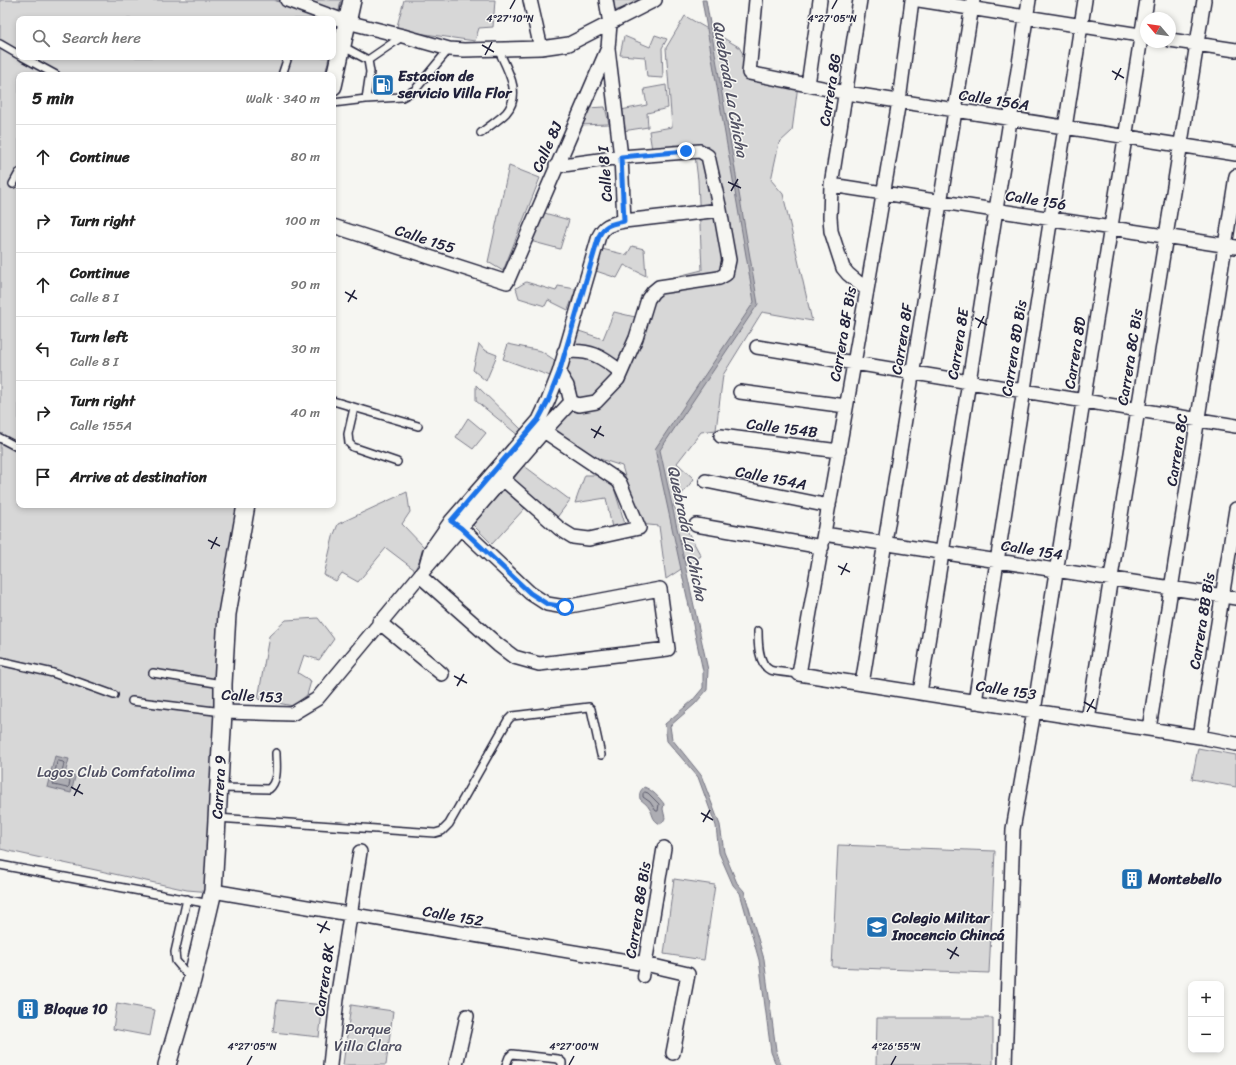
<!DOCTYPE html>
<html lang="en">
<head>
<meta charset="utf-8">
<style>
  :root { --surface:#fff; --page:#f2f2f2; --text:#222; --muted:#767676; --line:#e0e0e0 }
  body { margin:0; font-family:Sriracha,sans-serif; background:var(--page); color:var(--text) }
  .controls { position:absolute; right:12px; bottom:12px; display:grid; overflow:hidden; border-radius:8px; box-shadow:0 2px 6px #0003 }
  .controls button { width:36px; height:36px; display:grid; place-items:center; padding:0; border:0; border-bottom:1px solid var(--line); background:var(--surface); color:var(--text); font:20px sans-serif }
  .compass { position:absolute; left:1140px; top:12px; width:36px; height:36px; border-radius:50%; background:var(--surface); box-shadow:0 2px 6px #0003; rotate:299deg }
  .stop { position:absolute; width:12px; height:12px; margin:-9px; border:3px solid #1a73e8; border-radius:50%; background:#fff }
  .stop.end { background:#1a73e8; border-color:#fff; box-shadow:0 1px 4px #0008 }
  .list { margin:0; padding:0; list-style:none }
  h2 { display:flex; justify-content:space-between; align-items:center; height:52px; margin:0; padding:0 16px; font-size:17px }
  h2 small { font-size:13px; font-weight:400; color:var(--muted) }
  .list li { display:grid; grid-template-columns:26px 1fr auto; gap:12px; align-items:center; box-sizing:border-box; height:64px; padding:0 16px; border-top:1px solid var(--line) }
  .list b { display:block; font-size:15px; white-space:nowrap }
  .list p { margin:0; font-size:13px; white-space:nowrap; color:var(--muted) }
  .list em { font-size:13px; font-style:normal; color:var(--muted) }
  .icon { flex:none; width:22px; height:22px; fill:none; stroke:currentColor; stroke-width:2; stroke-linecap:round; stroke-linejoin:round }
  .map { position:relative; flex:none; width:1236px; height:1065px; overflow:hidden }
  .search { position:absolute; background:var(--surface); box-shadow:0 2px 6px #0003; left:16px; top:16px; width:320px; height:44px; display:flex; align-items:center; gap:10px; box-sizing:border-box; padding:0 14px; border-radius:8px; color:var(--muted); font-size:15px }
  .panel { position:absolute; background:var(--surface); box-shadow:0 2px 6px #0003; left:16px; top:72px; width:320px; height:436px; border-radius:8px }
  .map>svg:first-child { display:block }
</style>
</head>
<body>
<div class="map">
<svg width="1236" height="1065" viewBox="0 0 1236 1065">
  <rect width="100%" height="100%" fill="#f6f6f2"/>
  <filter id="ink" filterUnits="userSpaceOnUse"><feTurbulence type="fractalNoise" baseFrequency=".025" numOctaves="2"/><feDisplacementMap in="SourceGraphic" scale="8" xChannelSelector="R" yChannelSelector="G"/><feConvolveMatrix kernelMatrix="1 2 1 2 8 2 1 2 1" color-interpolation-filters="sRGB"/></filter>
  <g filter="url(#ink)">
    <path fill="#d7d7d7" stroke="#7c7c89" d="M0 0H274L289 6 276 0H341L333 41V19H19V57H329L325 75H19V505H243L213 687H221L212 892 187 890 0 849Z
      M404 0H495L493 27 479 28 475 41 396 30Z
      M612 0H650L614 11Z
      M685 16 739 47 757 79 798 85 792 131 779 143 771 180 783 194 812 321 762 312 723 375 716 430 701 432 677 463 694 479 673 505 701 556 666 579 659 526 639 524 622 466 575 451 553 427 574 395 567 367 576 330 603 339 614 312 635 317 658 281 702 270 698 180 694 147 673 145V148L652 150 649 131 672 127 666 48Z
      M655 35 667 39 662 48 663 78 647 77 645 57 620 55 624 36 650 47Z
      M666 85 668 108 647 113 648 127 623 131 621 110 647 105 644 89Z
      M605 107 609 124 578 125 586 108Z
      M509 166 540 178 503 271 488 262Z
      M541 212 569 220 560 249 530 241Z
      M632 246 644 249 646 276 624 265 617 278 596 271 602 249 627 255Z
      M526 282 556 291 558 286 576 289 568 310 548 300 545 306 519 298 516 288Z
      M479 344 484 350 497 355 486 381 473 370Z
      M508 344 541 351 556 361 553 377 503 359Z
      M476 385 523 431 519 436 476 401Z
      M468 418 486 433 473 449 456 437Z
      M523 465 570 500 555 520 513 480Z
      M585 475H610L625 524 612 528 606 498 575 503Z
      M503 489 525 508 492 544 473 525Z
      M407 492 410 512 402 524 425 548 415 570 386 548 358 582 342 573 336 581 324 575 333 537 338 524Z
      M318 618 334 639 319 660 304 655 298 673 311 681 307 695 293 706 258 699 269 636 286 620Z
      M1198 748 1236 755V787L1192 779Z
      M838 845 995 851 989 973 832 967Z
      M674 879 715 885 704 960 664 954Z
      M277 1000 323 1005 319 1037 273 1032Z
      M117 1003 155 1010 150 1036 113 1029Z
      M351 1005 393 1011 386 1065H343Z
      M877 1018H993V1065H876Z"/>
    <path fill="#adadb3" stroke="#757583" d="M702 0H706L758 304 660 450 708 670 707 690 695 704 670 726 672 739 701 775 720 825 724 852 737 883 744 891 764 959 776 1050 781 1065H776L771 1052 759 960 740 893 733 885 719 853 716 826 698 777 667 741 665 724 692 701 703 688V671L655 449 754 302Z
      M55 756 69 759 65 774 75 777 71 793 47 787Z
      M644 787C651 789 660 798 664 804L663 809 665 818 663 822 660 824C651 819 654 815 649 808 647 804 643 802 640 799 639 793 640 791 644 787Z"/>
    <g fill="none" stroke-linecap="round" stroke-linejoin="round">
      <path stroke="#5a5a6b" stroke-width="1" d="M59 761 63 762 64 763 62 773V776L70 781 69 786 67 788 54 785 53 783 57 762Z
        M645 792 648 793 659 804 658 811H656L650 802 643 797V794Z"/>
      <g stroke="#22223b" stroke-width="10">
        <path id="service" d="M0 44 19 55
          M342 46 368 60 370 72 366 99
          M23 57 56 75
          M368 60 403 36
          M282 75 288 57
          M333 103 366 99 402 97 415 90 449 49
          M481 133C489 126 499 120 506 113 523 94 507 69 498 49
          M13 184 19 173
          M333 401 418 426
          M354 408 348 434 349 443 353 447 397 462
          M0 438 19 448
          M758 631C758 642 758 664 770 670 776 672 792 673 799 674
          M0 661 53 673 114 695
          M153 673 222 684
          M132 701 223 712
          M219 788 269 789C279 780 276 765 276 753
          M217 818 435 833 442 831 449 824 508 720 512 716 589 707 591 709 601 755
          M0 865 210 904
          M187 899 175 952 176 961 191 979
          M506 1065 509 1057 512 1054 558 1059 562 1062V1065"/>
      </g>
      <g stroke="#22223b" stroke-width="13">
        <path id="pedestrian" d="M643 977 645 964"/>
      </g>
      <g stroke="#22223b" stroke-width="16">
        <path id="minor" d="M287 0 347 22 403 36 449 49 464 50 541 48 569 44 655 0
          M530 0 541 48
          M756 0 749 73 847 93 1236 154
          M860 0 831 185 830 217 831 231 843 268 848 274 867 290
          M912 0 899 101 867 290 799 674 1200 737 1236 744
          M919 0 1146 36
          M1170 40 1236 50
          M608 49 621 157 624 221
          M808 85 820 0
          M556 166 621 157 700 151 708 156 720 210 729 260 726 274 719 278 659 287 653 292 648 299 636 338 618 379 596 402 579 405 571 402
          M831 185 1236 247
          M333 226 507 282 608 48 610 24 606 0
          M757 347 1236 426
          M564 352C590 349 601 356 621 372
          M559 373 567 386 571 402
          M740 392 846 406
          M721 436 839 451
          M503 479 560 529 573 537 589 539 639 528 620 483 617 480 544 431
          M706 481 829 506
          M696 525 822 547
          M824 534 1236 598
          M425 569 430 551 451 521 539 420 548 401 559 373 599 236C605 224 612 224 624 221L720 210
          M420 576 498 645 514 657 539 664 668 649 660 589 565 607 547 604 530 593 461 528 451 521
          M379 622 442 674
          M862 684 973 0
          M920 693 1029 0
          M975 702 1085 0
          M223 712 292 714 317 699 425 569 544 431 571 402
          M1088 720 1204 0
          M1149 729 1236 176
          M1200 737 1236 509
          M213 891 645 964 688 974 673 1053
          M645 964 664 848
          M330 1065 337 999 360 852
          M456 1065 467 1016
          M1005 1065 1013 829 1034 711 1147 0"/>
      </g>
      <g stroke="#22223b" stroke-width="20">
        <g id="tertiary">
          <path d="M333 86 352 0"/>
          <path id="s1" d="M167 1065 192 980 213 891 223 712V684L227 614 246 505"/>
        </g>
      </g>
      <use href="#service" stroke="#f6f6f2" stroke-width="7"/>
      <use href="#pedestrian" stroke="#f6f6f2" stroke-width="10"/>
      <use href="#minor" stroke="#f6f6f2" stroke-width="13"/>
      <use href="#tertiary" stroke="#f6f6f2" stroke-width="17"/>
    </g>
  </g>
  <g fill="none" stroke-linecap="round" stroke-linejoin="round" filter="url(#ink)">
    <path stroke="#1a73e8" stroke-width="5" d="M565 607 547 604 530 593 461 528 451 521 538 420 548 401 559 373 599 236C605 224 612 224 624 221L621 157 686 151"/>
  </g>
  <path fill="none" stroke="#22223b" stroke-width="1.5" d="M510 9 515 0M832 9 837 0M482 45 494 52M485 55 492 42M1112 71 1124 78M1115 80 1121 68M728 182 741 188M731 191 738 179M345 292 357 299M348 302 355 290M975 318 987 325M978 328 984 316M591 429 604 436M594 438 601 426M208 540 220 546M211 549 217 537M838 566 850 572M841 575 847 563M454 676 467 683M457 686 464 674M1084 702 1096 709M1087 712 1094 699M71 787 83 794M74 796 80 784M701 813 713 820M703 822 710 810M317 924 330 930M320 933 327 921M947 949 959 956M950 959 957 947M247 1065 252 1056M569 1065 574 1056M891 1065 896 1056"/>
  <defs>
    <g id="fuel-square" transform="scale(1.15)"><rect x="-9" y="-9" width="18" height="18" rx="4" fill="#1f6fb2" stroke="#f6f6f2"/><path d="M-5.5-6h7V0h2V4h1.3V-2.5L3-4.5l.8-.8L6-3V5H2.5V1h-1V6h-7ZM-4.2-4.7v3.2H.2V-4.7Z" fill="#fff"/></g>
    <g id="building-square" transform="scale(1.15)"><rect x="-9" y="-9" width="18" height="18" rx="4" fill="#1f6fb2" stroke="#f6f6f2"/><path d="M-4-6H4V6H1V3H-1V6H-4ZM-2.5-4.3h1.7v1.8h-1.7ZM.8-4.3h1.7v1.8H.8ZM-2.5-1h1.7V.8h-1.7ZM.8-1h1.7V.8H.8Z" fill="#fff"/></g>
    <g id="school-square" transform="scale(1.15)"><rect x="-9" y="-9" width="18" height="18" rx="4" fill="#1f6fb2" stroke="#f6f6f2"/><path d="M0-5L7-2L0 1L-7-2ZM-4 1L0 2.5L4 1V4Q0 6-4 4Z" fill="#fff"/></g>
  </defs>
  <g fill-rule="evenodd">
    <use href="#fuel-square" x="383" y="85"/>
    <use href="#building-square" x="1132" y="879"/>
    <use href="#school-square" x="877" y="927"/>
    <use href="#building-square" x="28" y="1009"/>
  </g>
  <g text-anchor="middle" stroke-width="3" stroke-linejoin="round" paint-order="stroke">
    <g font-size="15" font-weight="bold" fill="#22223b" stroke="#f6f6f2" text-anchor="start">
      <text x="398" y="81">Estacion de<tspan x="398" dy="17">servicio Villa Flor</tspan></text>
      <text x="1148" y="884">Montebello</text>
      <text x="892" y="923">Colegio Militar<tspan x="892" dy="17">Inocencio Chincá</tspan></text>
      <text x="44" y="1014">Bloque 10</text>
    </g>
    <g font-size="15" fill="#22223b" stroke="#f6f6f2">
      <text transform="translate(830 90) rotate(-81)" y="5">Carrera 8G</text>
      <text transform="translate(994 100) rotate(9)" y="5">Calle 156A</text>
      <text transform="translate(547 147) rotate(-66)" y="5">Calle 8J</text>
      <text transform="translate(605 174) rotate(-94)" y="5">Calle 8 I</text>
      <text transform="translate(1036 200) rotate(9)" y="5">Calle 156</text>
      <text transform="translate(425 239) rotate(18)" y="5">Calle 155</text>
      <text transform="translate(843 334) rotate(-80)" y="5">Carrera 8F Bis</text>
      <text transform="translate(902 339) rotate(-81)" y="5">Carrera 8F</text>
      <text transform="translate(958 344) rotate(-81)" y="5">Carrera 8E</text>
      <text transform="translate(1014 348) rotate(-81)" y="5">Carrera 8D Bis</text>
      <text transform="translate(1075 353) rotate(-81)" y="5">Carrera 8D</text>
      <text transform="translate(1130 357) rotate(-81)" y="5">Carrera 8C Bis</text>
      <text transform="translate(782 428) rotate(7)" y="5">Calle 154B</text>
      <text transform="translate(1177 450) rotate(-81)" y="5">Carrera 8C</text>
      <text transform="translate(771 478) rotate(11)" y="5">Calle 154A</text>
      <text transform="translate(1032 550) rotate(9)" y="5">Calle 154</text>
      <text transform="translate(1202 621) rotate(-81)" y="5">Carrera 8B Bis</text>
      <text transform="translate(1006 690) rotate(9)" y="5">Calle 153</text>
      <text transform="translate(252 696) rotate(3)" y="5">Calle 153</text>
      <text dy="5" stroke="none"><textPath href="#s1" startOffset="284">Carrera 9</textPath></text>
      <text transform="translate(638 910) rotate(-81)" y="5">Carrera 8G Bis</text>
      <text transform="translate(453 916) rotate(10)" y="5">Calle 152</text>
      <text transform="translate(324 980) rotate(-82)" y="5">Carrera 8K</text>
    </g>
    <g font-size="15" fill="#4f4f62" stroke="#f6f6f2">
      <text x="116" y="777">Lagos Club Comfatolima</text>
      <text x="368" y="1034">Parque<tspan x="368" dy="17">Villa Clara</tspan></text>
    </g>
    <g font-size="16" font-style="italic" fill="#535365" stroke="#f6f6f2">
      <text transform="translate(731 89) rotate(80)" y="6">Quebrada La Chicha</text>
      <text transform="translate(688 533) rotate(78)" y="6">Quebrada La Chicha</text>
    </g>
  </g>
  <g font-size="10" text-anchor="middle" fill="#22223b" stroke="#f6f6f2" stroke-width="3" stroke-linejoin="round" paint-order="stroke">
    <text x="510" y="22">4°27'10"N</text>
    <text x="832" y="22">4°27'05"N</text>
    <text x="252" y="1050">4°27'05"N</text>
    <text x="574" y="1050">4°27'00"N</text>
    <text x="896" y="1050">4°26'55"N</text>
  </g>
</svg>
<div class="controls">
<button>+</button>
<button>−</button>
</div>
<svg class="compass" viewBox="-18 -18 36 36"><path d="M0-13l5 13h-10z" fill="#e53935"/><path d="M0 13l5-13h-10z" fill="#767676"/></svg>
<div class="stop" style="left:565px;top:607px"></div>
<div class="stop end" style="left:686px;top:151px"></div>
<div class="search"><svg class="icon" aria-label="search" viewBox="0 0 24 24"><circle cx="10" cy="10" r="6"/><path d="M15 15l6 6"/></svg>Search here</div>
<section class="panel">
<h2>5 min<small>Walk · 340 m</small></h2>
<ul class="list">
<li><svg class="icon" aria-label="ahead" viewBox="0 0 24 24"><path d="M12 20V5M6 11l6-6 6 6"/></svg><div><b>Continue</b></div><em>80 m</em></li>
<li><svg class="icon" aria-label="right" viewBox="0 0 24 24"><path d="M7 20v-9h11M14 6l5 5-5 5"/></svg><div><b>Turn right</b></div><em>100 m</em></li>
<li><svg class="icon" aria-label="ahead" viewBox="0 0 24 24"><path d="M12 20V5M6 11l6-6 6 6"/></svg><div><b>Continue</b><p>Calle 8 I</p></div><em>90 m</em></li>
<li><svg class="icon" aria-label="left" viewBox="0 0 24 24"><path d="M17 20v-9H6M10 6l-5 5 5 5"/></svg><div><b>Turn left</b><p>Calle 8 I</p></div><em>30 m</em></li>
<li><svg class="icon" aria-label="right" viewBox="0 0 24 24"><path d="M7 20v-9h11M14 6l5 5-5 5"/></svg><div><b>Turn right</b><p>Calle 155A</p></div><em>40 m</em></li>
<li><svg class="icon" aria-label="arrive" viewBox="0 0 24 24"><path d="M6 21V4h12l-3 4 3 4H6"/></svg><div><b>Arrive at destination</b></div></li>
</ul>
</section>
</div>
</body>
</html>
